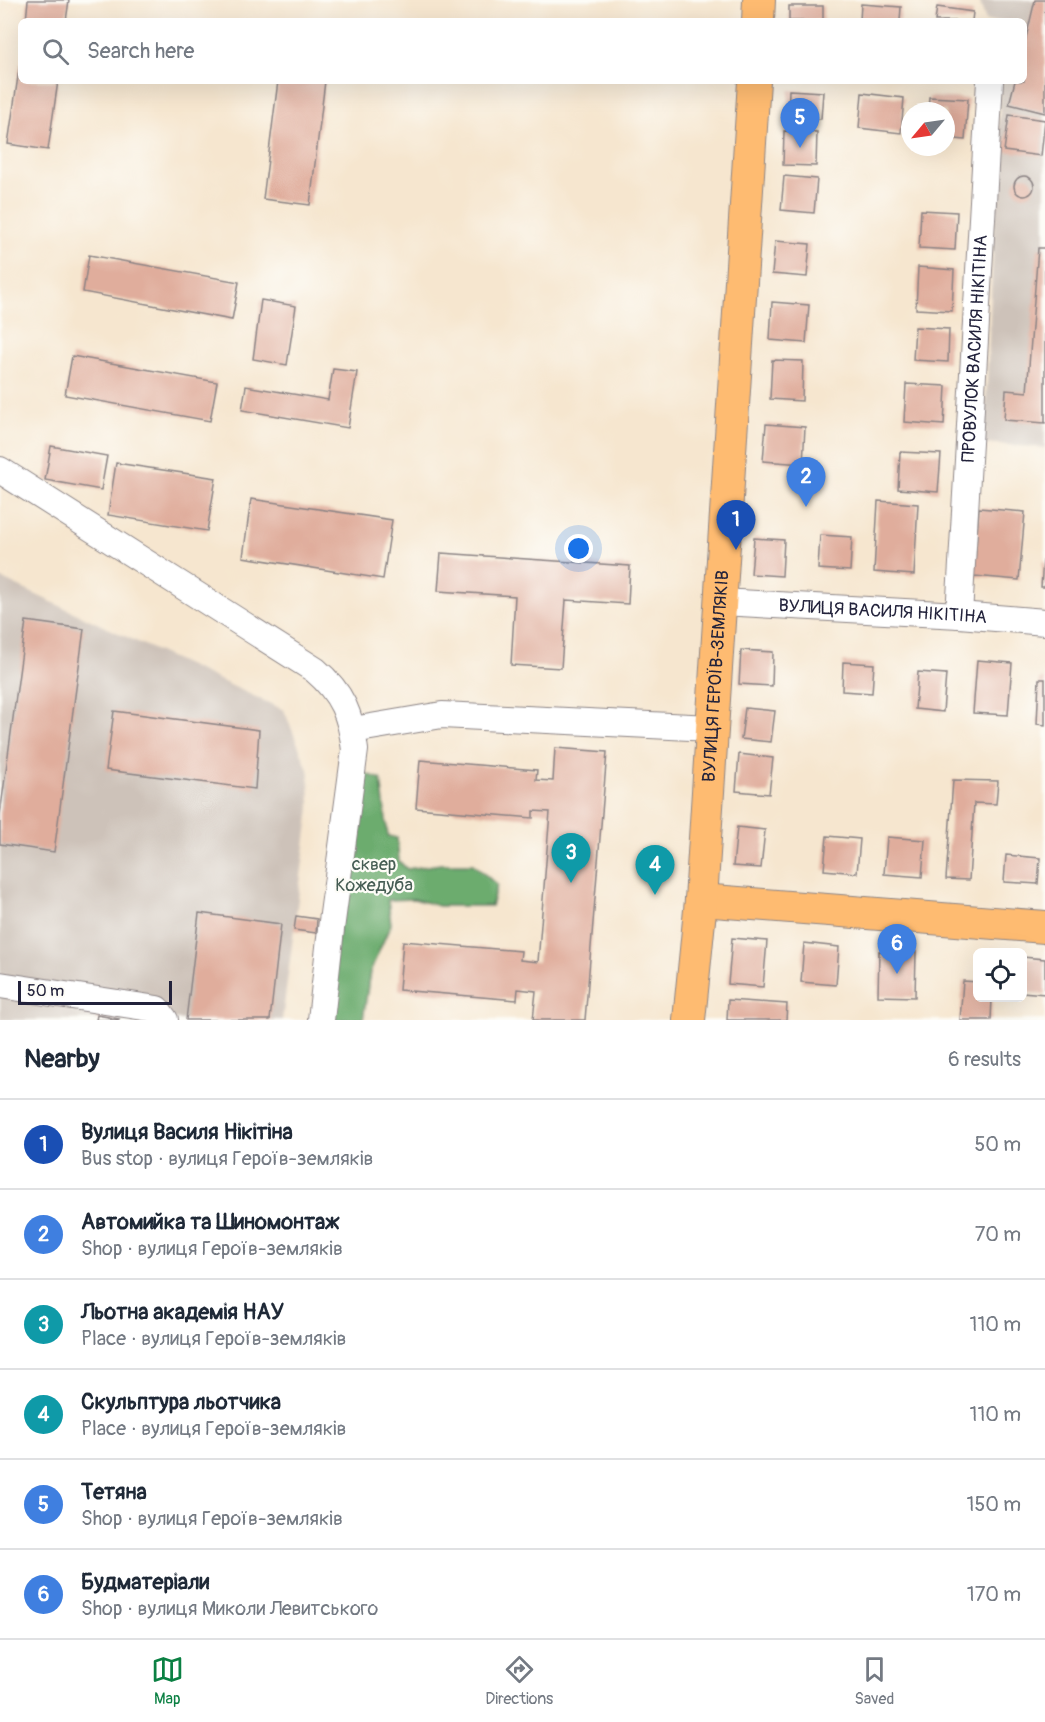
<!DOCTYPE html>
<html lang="en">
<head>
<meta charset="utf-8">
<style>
  :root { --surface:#fff; --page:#f6f6f7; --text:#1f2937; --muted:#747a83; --line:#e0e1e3; --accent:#0b8043 }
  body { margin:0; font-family:Pangolin,sans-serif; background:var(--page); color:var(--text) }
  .controls { position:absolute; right:18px; bottom:18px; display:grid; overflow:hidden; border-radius:9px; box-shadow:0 6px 24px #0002 }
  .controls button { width:54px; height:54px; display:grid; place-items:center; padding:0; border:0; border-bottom:2px solid var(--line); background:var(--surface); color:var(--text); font:30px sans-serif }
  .compass { position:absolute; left:901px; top:102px; width:54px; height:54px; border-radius:50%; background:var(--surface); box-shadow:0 6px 24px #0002; rotate:241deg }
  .scale { position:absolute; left:18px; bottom:15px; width:154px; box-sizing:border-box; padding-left:6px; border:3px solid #22223b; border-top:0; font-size:16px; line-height:21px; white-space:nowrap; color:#22223b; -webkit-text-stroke:4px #fdfcf7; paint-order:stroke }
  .you { position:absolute; left:579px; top:549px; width:21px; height:21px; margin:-15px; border:4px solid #fff; border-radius:50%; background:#1a73e8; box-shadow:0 0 0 9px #1a73e833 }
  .badge { display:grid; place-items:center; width:39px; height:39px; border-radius:50%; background:var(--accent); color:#fff; font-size:20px; font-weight:700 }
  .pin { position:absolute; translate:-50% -50px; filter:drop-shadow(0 2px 3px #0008) }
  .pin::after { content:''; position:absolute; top:32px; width:21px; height:18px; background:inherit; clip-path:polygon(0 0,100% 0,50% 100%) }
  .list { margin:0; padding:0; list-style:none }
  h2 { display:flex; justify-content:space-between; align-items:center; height:78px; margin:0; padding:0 24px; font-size:26px }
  h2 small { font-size:20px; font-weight:400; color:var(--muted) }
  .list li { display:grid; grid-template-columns:39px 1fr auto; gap:18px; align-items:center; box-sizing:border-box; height:90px; padding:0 24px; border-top:2px solid var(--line) }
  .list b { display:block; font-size:22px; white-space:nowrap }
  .list p { margin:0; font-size:20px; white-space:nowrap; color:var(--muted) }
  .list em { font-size:20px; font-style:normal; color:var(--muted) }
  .icon { flex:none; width:33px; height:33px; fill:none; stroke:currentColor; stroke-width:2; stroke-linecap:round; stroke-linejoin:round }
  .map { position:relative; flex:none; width:1045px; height:1020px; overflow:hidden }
  .search { position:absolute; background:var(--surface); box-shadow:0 6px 24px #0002; left:18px; right:18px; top:18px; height:66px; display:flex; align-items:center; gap:15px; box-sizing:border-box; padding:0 21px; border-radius:9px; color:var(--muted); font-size:22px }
  .sheet { height:618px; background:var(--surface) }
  nav { display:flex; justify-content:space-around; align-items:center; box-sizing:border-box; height:84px; border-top:2px solid var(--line); background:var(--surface); font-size:16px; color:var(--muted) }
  nav a { display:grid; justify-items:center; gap:3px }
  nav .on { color:var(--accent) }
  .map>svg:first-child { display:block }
</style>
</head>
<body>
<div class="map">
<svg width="1045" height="1020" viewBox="0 0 1045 1020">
  <rect width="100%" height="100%" fill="#fdfcf7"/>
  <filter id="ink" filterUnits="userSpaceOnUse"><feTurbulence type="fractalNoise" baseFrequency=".0167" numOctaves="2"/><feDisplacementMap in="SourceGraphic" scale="12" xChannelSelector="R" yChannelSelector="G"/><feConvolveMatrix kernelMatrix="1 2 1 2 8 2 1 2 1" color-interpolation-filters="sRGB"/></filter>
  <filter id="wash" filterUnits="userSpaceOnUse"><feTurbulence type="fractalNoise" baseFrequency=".008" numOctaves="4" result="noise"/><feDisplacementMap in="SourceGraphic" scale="24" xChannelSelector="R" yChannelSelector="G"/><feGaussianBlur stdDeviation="1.35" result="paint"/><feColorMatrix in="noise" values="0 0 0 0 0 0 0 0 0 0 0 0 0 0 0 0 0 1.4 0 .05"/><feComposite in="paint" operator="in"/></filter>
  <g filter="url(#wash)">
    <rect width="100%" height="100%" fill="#f6e6cf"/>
    <path fill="#cdc2b9" d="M979 0H1045V448L984 443 1001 81H1024V21H986Z
      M0 578 284 710 309 772 310 808 282 1020H0Z"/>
    <path fill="#6cac6e" stroke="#476754" stroke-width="1.5" d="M361 772 381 779 388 836 397 838 399 861 407 869 441 864H473L497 885 491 906H439L414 899 388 900 391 924 370 972 363 1020H325Z"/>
    <g id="blocks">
      <path fill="#e0ad9c" d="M28 0H69L66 21H26Z
        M1035 0H1045V113L1009 104 1015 81H1024V46Z
        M861 4 901 7 900 21H860Z
        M789 6H823V21H789Z
        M937 7 973 12 972 21H935Z
        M20 63 21 81H58L48 150 8 144Z
        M278 81H325L310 205 263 199Z
        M789 90 823 92 821 119 788 117Z
        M862 93 904 98 901 133 859 128Z
        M929 97 968 99 965 140 946 138V111H928Z
        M1009 115 1045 120 1041 156 1004 151Z
        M784 131 817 132 816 166 783 165Z
        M1014 186a10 10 0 1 1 20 0a10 10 0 1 1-20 0Z
        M784 176 817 179 814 213 781 210Z
        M921 210 957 212 955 250 919 248Z
        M775 241 810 244 807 277 772 274Z
        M1038 248H1045V423L1004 420 1006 390 1027 392Z
        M89 255 239 282 232 320 83 292Z
        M918 267 954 270 952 311 916 309Z
        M261 300 296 306 287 365 253 359Z
        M772 302 809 305 806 343 770 340Z
        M915 327 949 329 948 362 913 360Z
        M72 356 217 382 210 421 65 395Z
        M772 360 803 361 802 401 770 399Z
        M333 369 357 372 348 428 242 410 246 386 328 400Z
        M906 384 946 386 944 425 904 422Z
        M766 424 805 427 803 464 763 461Z
        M51 446 107 456 101 490 45 480Z
        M900 452 941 454 938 492 898 489Z
        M116 463 216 478 207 531 108 515Z
        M251 499 392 520 383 579 243 557Z
        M878 501 918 504 914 575 874 572Z
        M979 508 1025 512 1019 580 974 576Z
        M820 535 852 537 850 571 818 569Z
        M754 538 784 540 782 576 751 574Z
        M441 553 630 566 628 604 566 600 561 668 511 665 515 596 438 591Z
        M1043 561H1045V587H1041Z
        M26 621 84 629 54 852 0 844V815Z
        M741 650 773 652 772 686 739 684Z
        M977 660 1012 663 1008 715 973 713Z
        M843 662 874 664 872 693 842 691Z
        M918 672 946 674 943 712 915 709Z
        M1039 679H1045V725L1037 724Z
        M745 708 775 711 771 742 741 739Z
        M114 711 259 730 255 789 106 770Z
        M555 748 607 752 585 1020H533L536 991 518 989 517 1000 399 990 403 941 521 951 520 960 538 962 550 812 533 811V818L416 808 420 760 537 770 536 780 553 781Z
        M739 754 773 758 769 794 736 791Z
        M953 780 998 781 996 804 974 803 969 880 946 879Z
        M737 827 765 830 761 868 733 866Z
        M827 836 860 839 857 873 824 870Z
        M887 837 925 840 922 877 884 874Z
        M1006 855 1040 858 1038 884 1004 882Z
        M199 913 281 924 270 1020H186Z
        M296 916 317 919 316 933 294 930Z
        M732 938 767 941 763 987 728 984Z
        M804 943 839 947 836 985 801 982Z
        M879 951 916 952 915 997 878 996Z
        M1022 957 1045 959V994L1022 992Z
        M963 981 978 982V998H992L991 1020H960Z
        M728 1000 787 1004 786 1020H727Z
        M97 1015 119 1019 118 1020H96Z"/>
    </g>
  </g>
  <g filter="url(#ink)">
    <use href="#blocks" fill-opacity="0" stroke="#8c8485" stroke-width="1.5"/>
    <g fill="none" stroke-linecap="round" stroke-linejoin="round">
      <g stroke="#8c8485" stroke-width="28">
        <g id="minor">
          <path d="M0 470 315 670C342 693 351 716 355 750L331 929 321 1020"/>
          <path id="s1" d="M721 602 959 615 1045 622"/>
          <path id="s2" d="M959 615 990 81"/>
          <path d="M353 730 442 715 711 728"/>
          <path d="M0 985 157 1009 165 1020"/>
        </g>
      </g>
      <g stroke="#8c8485" stroke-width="34">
        <g id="major">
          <path d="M758 21 759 0"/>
          <path d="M701 900 1045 927"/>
          <path id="s3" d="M689 1020 701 900 754 81"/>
        </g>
      </g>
      <use href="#minor" stroke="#fff" stroke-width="26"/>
      <use href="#major" stroke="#febb71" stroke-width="32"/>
    </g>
  </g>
  <g text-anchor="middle" stroke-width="4.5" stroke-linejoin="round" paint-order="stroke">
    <g font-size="18" fill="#22223b" stroke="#fdfcf7">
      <text dy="6" stroke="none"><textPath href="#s2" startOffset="267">ПРОВУЛОК ВАСИЛЯ НІКІТІНА</textPath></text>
      <text dy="6" stroke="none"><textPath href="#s1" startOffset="162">ВУЛИЦЯ ВАСИЛЯ НІКІТІНА</textPath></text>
      <text dy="6" stroke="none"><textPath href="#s3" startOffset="345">ВУЛИЦЯ ГЕРОЇВ-ЗЕМЛЯКІВ</textPath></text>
    </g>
    <g font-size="18" fill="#455c53" stroke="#fdfcf7">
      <text x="374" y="870">сквер<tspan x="374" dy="21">Кожедуба</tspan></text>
    </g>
  </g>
</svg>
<div class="controls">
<button><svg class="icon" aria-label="locate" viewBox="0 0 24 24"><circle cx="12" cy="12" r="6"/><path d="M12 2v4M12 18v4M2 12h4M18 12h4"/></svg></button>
</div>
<svg class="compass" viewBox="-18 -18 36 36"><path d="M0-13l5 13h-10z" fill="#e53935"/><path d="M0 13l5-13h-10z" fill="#747a83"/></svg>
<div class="scale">50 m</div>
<div class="you"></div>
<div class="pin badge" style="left:736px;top:550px;background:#1a4fb4">1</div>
<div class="pin badge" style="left:806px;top:507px;background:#3f7fe0">2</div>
<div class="pin badge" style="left:571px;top:883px;background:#0f9aa8">3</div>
<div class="pin badge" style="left:655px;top:895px;background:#0f9aa8">4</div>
<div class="pin badge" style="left:800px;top:148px;background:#3f7fe0">5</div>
<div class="pin badge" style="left:897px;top:974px;background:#3f7fe0">6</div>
<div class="search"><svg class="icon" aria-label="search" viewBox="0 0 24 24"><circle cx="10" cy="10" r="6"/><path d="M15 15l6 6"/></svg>Search here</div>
</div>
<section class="sheet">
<h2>Nearby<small>6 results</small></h2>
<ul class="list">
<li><span class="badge" style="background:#1a4fb4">1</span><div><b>Вулиця Василя Нікітіна</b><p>Bus stop · вулиця Героїв-земляків</p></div><em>50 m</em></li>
<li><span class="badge" style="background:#3f7fe0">2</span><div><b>Автомийка та Шиномонтаж</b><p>Shop · вулиця Героїв-земляків</p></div><em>70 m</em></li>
<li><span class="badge" style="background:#0f9aa8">3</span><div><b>Льотна академія НАУ</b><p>Place · вулиця Героїв-земляків</p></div><em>110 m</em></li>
<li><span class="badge" style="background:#0f9aa8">4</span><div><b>Скульптура льотчика</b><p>Place · вулиця Героїв-земляків</p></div><em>110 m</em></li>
<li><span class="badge" style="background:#3f7fe0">5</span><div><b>Тетяна</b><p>Shop · вулиця Героїв-земляків</p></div><em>150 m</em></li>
<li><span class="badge" style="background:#3f7fe0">6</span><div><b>Будматеріали</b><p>Shop · вулиця Миколи Левитського</p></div><em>170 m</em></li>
</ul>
</section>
<nav>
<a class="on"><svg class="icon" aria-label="map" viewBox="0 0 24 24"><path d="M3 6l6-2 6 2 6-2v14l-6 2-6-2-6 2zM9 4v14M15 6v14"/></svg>Map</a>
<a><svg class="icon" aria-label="directions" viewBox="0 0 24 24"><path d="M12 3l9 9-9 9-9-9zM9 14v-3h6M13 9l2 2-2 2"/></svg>Directions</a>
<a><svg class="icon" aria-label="saved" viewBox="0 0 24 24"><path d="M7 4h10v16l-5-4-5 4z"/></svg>Saved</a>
</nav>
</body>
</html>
